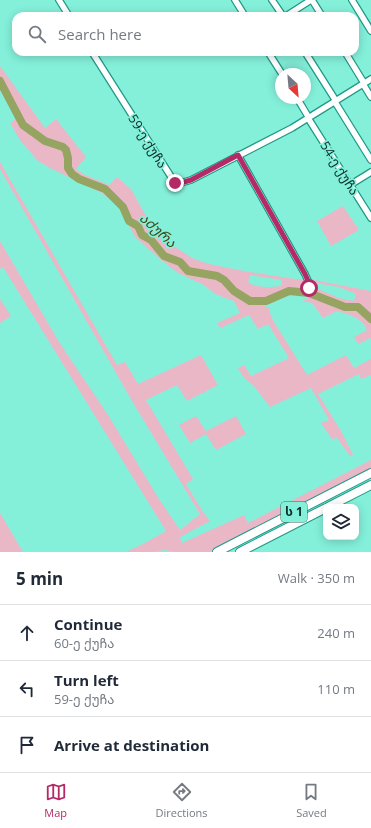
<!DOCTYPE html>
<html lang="en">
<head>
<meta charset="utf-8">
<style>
  :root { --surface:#fff; --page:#f2f2f3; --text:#1f2937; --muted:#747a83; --line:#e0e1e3; --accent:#b42a67 }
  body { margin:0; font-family:"Open Sans","Noto Sans Georgian",sans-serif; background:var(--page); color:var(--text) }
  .controls { position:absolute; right:12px; bottom:12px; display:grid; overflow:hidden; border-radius:8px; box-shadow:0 2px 10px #0003 }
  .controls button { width:36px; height:36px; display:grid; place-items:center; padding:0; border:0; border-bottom:1px solid var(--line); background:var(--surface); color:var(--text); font:20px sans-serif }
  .compass { position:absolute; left:275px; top:68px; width:36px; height:36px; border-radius:50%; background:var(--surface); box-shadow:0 2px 10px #0003; rotate:154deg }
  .stop { position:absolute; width:12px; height:12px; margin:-9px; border:3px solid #b42a67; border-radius:50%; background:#fff }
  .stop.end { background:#b42a67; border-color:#fff; box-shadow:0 1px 4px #0008 }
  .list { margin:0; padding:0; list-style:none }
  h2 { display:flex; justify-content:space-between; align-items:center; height:52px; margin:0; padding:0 16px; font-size:17px }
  h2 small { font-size:13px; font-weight:400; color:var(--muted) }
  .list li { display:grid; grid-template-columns:26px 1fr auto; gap:12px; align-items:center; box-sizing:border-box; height:56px; padding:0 16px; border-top:1px solid var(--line) }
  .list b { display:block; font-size:15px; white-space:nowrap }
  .list p { margin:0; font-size:13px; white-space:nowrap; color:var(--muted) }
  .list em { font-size:13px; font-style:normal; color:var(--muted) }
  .icon { flex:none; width:22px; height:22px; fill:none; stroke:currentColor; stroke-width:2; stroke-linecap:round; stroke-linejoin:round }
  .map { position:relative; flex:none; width:371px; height:552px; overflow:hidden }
  .search { position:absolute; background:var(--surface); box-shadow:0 2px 10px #0003; left:12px; right:12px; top:12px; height:44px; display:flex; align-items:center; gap:10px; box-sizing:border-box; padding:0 14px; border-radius:12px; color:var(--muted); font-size:15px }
  .sheet { height:220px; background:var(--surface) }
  nav { display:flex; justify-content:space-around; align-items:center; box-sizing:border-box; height:56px; border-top:1px solid var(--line); background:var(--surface); font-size:11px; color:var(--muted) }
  nav a { display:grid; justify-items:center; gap:2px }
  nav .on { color:var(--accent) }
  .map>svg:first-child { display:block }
</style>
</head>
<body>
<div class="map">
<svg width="371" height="552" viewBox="0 0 371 552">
  <rect width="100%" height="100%" fill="#84f0da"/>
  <path fill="#eab7c7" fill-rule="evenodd" d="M0 66 45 128 56 119 86 157 76 169 83 174 109 185 117 177 131 189 146 216 161 234 177 248 192 258 209 264 244 271 295 279H306L308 283 307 293 289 291 266 301V307H269L270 313 274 322 307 375 346 355 354 368 371 359V375L361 379 359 374 318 394 341 431 353 455 350 456 337 438 332 439 321 423 329 420 311 388 270 407 253 385 244 378 238 368 244 365 251 376 289 358 268 324 258 329 249 315 220 328 217 323 240 313 234 301 215 294 204 285 178 273 160 259 135 237 122 212 115 203 102 193 50 168 38 161 20 140 10 123 17 118 0 90ZM250 275 282 280V286C270 287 258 289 248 282Z
    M0 162 117 365 125 362 138 384 201 355 218 385 187 401 177 385 146 400 193 479 186 484 203 512 210 521 180 537 182 543 244 515 248 523 371 460V469L210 552H175L165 550 153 552H126L143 544 166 531 3 267 0 269V241L59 342 108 415 159 499 180 530 200 514 132 401 0 169Z
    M343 206 359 230 331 246 317 221Z
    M309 279 371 291V316L359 306H344L309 292 311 286 339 298 354 301 356 294 339 287 310 282Z
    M309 294 344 309 358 308 371 320V338L358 344 354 337 367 330C362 317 349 315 337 311L323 318 312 303 302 301 307 299Z
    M0 299 11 316 0 323Z
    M196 416 206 431 236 416 246 434 216 450 206 434 190 443 179 425Z
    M0 513 23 552H0Z"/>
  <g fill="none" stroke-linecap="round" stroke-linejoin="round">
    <path stroke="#96a462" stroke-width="8" d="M0 81 23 125 45 141 63 147 66 150 68 158V168L72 174 79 179 105 189 123 207 129 221 138 226 142 235 151 240 164 256 180 262 188 271 217 276 224 280 234 291 250 301H266L289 291 309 293 345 307H358L371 319"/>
    <g stroke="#1f9986" stroke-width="8">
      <path id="minor" d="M59 0 69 16
        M235 0 245 16
        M272 0 283 16
        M312 0 322 16
        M352 0 371 31
        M286 16 311 0
        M92 52 175 183 177 184 191 180 292 128 371 79
        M268 52 282 74
        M305 52 336 101
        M345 52 364 83
        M363 84 371 97
        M297 98 309 118
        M335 102 371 160
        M308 118 371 218
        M238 155 305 274 309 283V288
        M350 185 371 172"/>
    </g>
    <g stroke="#1f9986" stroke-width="10">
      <path id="highway" d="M328 507 371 485
        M217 552 371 473
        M240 552 326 508"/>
    </g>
    <use href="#minor" stroke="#fff" stroke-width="5.5"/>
    <use href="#highway" stroke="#fff" stroke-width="8"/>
  </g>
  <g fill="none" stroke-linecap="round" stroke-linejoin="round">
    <path stroke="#b42a67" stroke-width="5" d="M175 183 177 184 191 180 238 155 305 274 309 283V288"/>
  </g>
  <g text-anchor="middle" stroke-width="3.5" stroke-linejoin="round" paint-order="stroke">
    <rect fill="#84f0da" stroke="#2e685d" stroke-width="1" x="281" y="502" width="26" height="20" rx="3"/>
    <g font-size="12" font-weight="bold" fill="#092d27">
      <text x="294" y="516">ს 1</text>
    </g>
    <g font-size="13" fill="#092d27" stroke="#84f0da">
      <text transform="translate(148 141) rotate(58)" y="5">59-ე ქუჩა</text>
      <text transform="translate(340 168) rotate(58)" y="5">54-ე ქუჩა</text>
    </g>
    <g font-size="14" font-style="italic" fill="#414a18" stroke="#84f0da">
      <text transform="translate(158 230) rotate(42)" y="5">აძურა</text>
    </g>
  </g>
</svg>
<div class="controls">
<button><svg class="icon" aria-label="layers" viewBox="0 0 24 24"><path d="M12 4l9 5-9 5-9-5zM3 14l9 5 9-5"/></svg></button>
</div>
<svg class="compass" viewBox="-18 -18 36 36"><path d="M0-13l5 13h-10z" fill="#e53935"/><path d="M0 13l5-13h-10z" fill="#747a83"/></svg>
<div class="stop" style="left:309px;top:288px"></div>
<div class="stop end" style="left:175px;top:183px"></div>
<div class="search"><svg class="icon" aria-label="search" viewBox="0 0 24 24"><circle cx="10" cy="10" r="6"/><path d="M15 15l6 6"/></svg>Search here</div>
</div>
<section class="sheet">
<h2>5 min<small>Walk · 350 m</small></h2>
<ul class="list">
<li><svg class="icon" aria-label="ahead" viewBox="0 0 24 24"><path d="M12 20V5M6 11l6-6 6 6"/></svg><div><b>Continue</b><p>60-ე ქუჩა</p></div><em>240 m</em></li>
<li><svg class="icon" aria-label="left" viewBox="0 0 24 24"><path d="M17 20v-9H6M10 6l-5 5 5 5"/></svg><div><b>Turn left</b><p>59-ე ქუჩა</p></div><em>110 m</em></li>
<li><svg class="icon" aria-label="arrive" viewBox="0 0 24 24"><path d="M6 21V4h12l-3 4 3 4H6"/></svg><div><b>Arrive at destination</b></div></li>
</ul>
</section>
<nav>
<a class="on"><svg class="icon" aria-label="map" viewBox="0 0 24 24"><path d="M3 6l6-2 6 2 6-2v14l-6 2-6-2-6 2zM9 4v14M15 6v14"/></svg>Map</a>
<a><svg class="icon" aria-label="directions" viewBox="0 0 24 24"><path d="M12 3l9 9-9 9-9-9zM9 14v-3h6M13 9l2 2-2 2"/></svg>Directions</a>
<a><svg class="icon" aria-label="saved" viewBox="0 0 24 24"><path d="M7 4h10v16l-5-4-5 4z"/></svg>Saved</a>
</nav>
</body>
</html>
